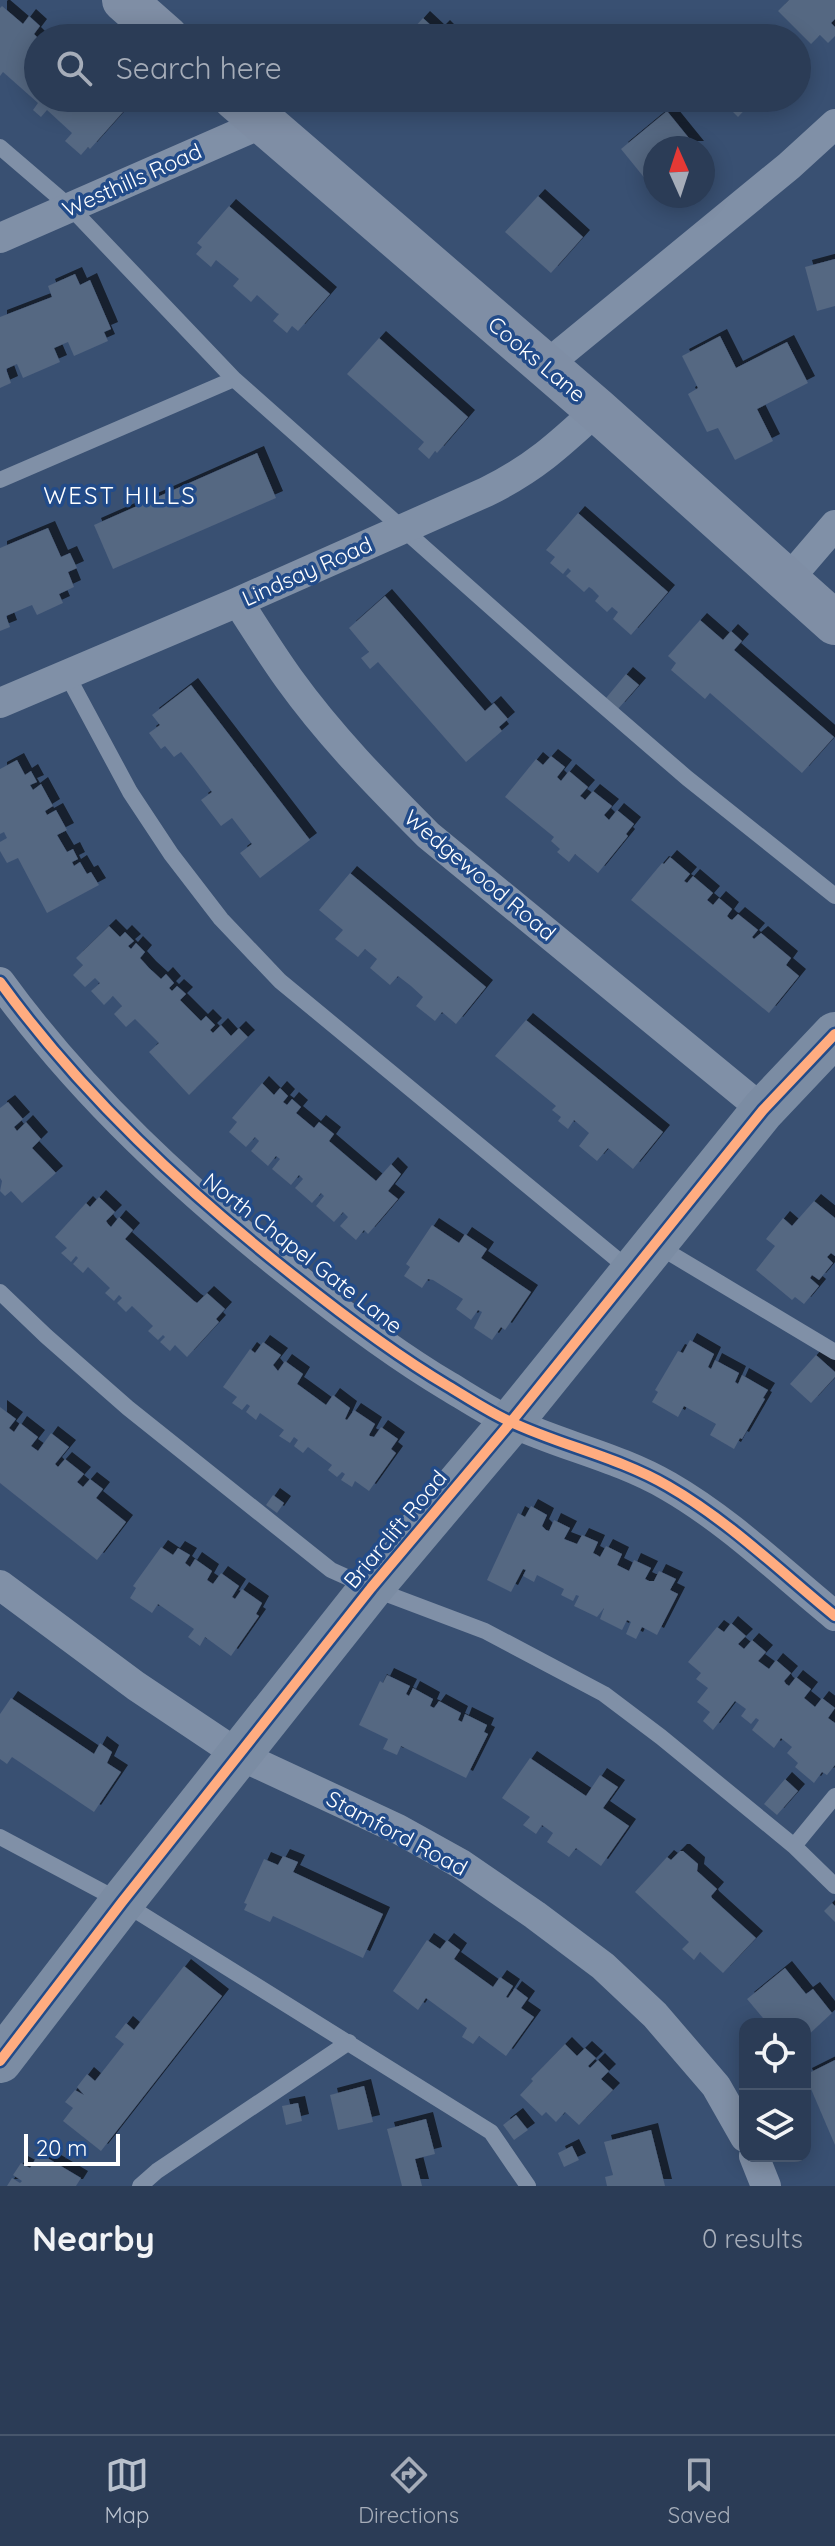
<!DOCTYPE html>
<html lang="en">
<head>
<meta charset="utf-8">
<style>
  :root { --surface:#2b3c56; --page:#33435c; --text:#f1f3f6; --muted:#a6adb9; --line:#47566c; --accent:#bac2ce }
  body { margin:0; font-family:Quicksand,sans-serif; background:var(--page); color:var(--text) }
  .controls { position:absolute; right:24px; bottom:24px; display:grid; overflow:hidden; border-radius:16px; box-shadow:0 4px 20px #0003 }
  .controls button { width:72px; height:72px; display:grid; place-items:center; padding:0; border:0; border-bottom:2px solid var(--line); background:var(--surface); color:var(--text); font:40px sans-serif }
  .compass { position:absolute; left:643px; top:136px; width:72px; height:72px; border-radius:50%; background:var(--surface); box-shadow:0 4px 20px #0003; rotate:357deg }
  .scale { position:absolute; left:24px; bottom:20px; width:96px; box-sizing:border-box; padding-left:8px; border:4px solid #fff; border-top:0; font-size:22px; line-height:28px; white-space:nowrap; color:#fff; -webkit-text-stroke:6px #224b89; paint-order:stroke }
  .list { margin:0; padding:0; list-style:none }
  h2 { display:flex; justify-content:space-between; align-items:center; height:104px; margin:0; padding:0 32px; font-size:34px }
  h2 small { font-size:26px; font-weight:400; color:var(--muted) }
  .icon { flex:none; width:44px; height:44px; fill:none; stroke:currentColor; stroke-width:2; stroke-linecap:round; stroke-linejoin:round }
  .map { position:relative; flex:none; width:835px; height:2186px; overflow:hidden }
  .search { position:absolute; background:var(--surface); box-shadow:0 4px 20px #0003; left:24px; right:24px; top:24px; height:88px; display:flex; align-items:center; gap:20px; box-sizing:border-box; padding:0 28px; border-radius:44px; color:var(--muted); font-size:30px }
  .sheet { height:248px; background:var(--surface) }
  nav { display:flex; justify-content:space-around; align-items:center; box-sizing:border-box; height:112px; border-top:2px solid var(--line); background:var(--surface); font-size:22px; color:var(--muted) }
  nav a { display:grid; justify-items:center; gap:4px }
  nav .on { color:var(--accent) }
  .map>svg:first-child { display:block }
</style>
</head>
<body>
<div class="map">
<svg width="835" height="2186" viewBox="0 0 835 2186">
  <defs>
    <filter id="shadow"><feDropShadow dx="7" dy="-7" stdDeviation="0" flood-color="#0009"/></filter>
  </defs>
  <rect width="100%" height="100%" fill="#395072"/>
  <path fill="#556782" filter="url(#shadow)" d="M789 0H835V19L831 23 835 27V36L828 43 820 35 811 44 778 11Z
    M2 6 23 24 29 16 40 26 34 34 38 38V98H116L112 103 123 112 90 149 88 147 81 155 65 141 72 133 47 110 41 117 33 110 38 103 3 72 0 76V8Z
    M423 18 438 32 443 27 454 38H405Z
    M719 98H756L738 117Z
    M667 111 697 148H655V182L651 186 621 149Z
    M538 196 583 237 551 273 505 232Z
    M229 206 330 294 298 331 292 326 287 333 273 321 279 314 277 313 257 295 251 302 233 286 239 279 216 260 211 267 196 254 202 247 197 243Z
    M835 259V306L817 311 805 267Z
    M75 274 80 285 90 280 109 324 111 329 104 332 108 341 74 356 68 342 54 348 60 362 23 378 17 364 6 369 11 383 0 388V317L52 297 48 286Z
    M720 336 736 368 787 342 808 383 757 409 773 441 735 460 718 428 707 432 688 394 698 388 682 356Z
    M379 338 468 417 437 453 435 451 429 459 418 449 424 442 347 374Z
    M257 453 276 498 113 569 94 525Z
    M578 513 668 592 631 635 613 619 618 612 612 607 607 612 595 601 599 596 592 589 589 587 584 592 566 576 571 571 568 568 563 574 550 563 555 557 546 550Z
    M48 528 61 557 70 553 77 568 68 572 74 587 59 594 63 603 37 615 32 605 6 616 10 627 0 631V548Z
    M385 596 485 711 494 703 508 719 499 727 502 731 466 762 378 662 370 669 361 658 369 652 349 628Z
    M700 620 723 640 731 631 742 641 734 650 834 737 802 773 710 693 705 699 671 670 676 663 668 656Z
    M626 674 639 685 618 709 606 698Z
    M191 685 310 840 260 878 240 853 252 844 232 818 221 826 201 800 212 792 193 767 181 752 174 757 165 746 161 749 149 733 160 725 152 715Z
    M551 756 565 767 557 777 561 781 569 771 588 787 580 796 583 798 585 800 593 791 612 806 604 815 609 820 617 810 634 824 626 834 628 836 598 873 575 854 569 862 557 852 560 849 551 841 554 837 505 797 536 759 543 765Z
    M17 760 25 775 31 771 37 782 30 785 33 790 41 784 53 806 45 811 47 815 56 810 67 830 57 835 67 852 73 849 78 859 72 862 74 866 80 862 87 874 91 872 99 885 47 913 18 858 7 863 0 851V842L7 838 4 832 0 834V769Z
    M670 857 690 874 684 881 687 883 693 876 713 893 707 900 713 905 719 898 732 909 727 916 730 919 732 920 738 914 758 930 752 937 754 939 761 933 791 958 786 965 799 976 769 1013 631 900 662 863 664 864Z
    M350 873 486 987 456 1024 442 1012 435 1021 416 1006 423 997 411 986 398 976 390 985 370 968 377 959 365 949 358 957 335 939 343 930 319 910Z
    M109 926 120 937 125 932 134 941 128 946 131 949 136 943 145 952 140 958 149 968 161 979 166 974 174 983 169 988 172 991 177 986 186 994 180 1000 201 1021 206 1016 215 1025 210 1030 213 1033 221 1025 231 1036 239 1028 248 1037 189 1095 149 1052 159 1043 135 1019 126 1027 114 1014 122 1006 113 996 104 1005 91 991 100 983 95 978 85 987 73 975 83 965 76 958Z
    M526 1020 663 1132 633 1169 608 1148 597 1161 579 1146 589 1133 574 1120 568 1129 558 1121 561 1117 552 1110 556 1106 495 1056Z
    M262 1083 274 1095 280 1088 288 1096 283 1102 287 1105 292 1099 301 1107 296 1113 314 1128 319 1122 334 1134 329 1141 376 1181 391 1164 401 1174 388 1191 398 1199 368 1234 364 1230 356 1240 340 1226 348 1217 343 1212 334 1222 316 1206 324 1196 321 1193 312 1203 295 1188 303 1179 299 1175 291 1185 272 1169 280 1159 276 1156 268 1166 251 1151 259 1141 255 1137 246 1147 229 1132 237 1122 232 1118Z
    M8 1102 23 1119 14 1127 17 1131 26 1122 41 1139 32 1148 56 1173 22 1203 11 1191 5 1196 0 1191 2 1181 0 1178V1108Z
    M99 1197 115 1212 106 1221 108 1224 111 1227 119 1217 133 1230 125 1239 194 1301 197 1303 207 1293 225 1309 216 1319 219 1322 187 1357 175 1345 170 1351 160 1342 165 1337 163 1335 158 1340 148 1331 153 1326 132 1306 126 1312 117 1303 122 1298 119 1295 114 1301 105 1293 110 1288 88 1267 83 1273 73 1264 78 1258 76 1256 71 1262 61 1253 67 1248 55 1237 86 1203 90 1207Z
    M814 1201 835 1218V1256L831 1253 827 1257 833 1263 819 1280 812 1275 810 1278 819 1286 804 1304 795 1297 792 1300 756 1270 775 1246 766 1239 783 1218 792 1226Z
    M432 1225 459 1243 465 1234 487 1249 481 1258 531 1292 505 1330 501 1327 492 1340 474 1328 482 1312 478 1310 471 1320 456 1309 463 1299 433 1280 428 1279 422 1288 404 1276 410 1267 406 1264Z
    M690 1340 714 1354 708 1367 711 1369 715 1360 739 1373 735 1382 738 1384 742 1375 768 1390 763 1398 765 1399 742 1439 740 1438 734 1449 710 1435 716 1424 684 1406 678 1417 652 1402 658 1392 655 1390 678 1351 683 1353Z
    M263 1342 281 1355 273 1365 278 1371 285 1361 303 1374 297 1384 300 1386 326 1405 333 1395 350 1408 345 1419 347 1420 354 1410 375 1424 369 1435 370 1436 374 1437 381 1427 398 1439 391 1449 396 1453 369 1491 355 1481 352 1487 341 1480 345 1474 342 1472 337 1477 328 1470 332 1465 308 1447 303 1453 295 1447 294 1446 298 1440 294 1437 290 1443 279 1436 284 1430 260 1413 256 1420 246 1412 250 1406 247 1404 242 1410 232 1403 237 1397 223 1387 250 1349 255 1353Z
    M816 1355 835 1372V1377L811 1403 790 1384Z
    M0 1407 16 1419 9 1428 14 1432 20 1423 38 1437 31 1446 38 1451 51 1433 69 1447 55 1464 58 1467 65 1459 84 1474 77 1482 83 1487 90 1479 103 1489 96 1498 126 1522 97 1560 0 1483Z
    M273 1495 284 1503 277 1513 266 1505Z
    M531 1506 547 1515 542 1526 546 1530 549 1531 554 1520 570 1528 564 1539 577 1544 582 1535 598 1542 593 1553 597 1555 600 1557 606 1546 622 1554 617 1565 629 1571 634 1560 651 1568 645 1579 649 1581H654L659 1571 676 1579 670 1590 678 1594 657 1635 642 1627 636 1639 626 1634 631 1622 627 1620 622 1630 600 1619 604 1608 597 1617 574 1606 579 1596 576 1595 573 1601 561 1595 564 1589 537 1575 534 1582 523 1576 526 1570 523 1569 511 1592 487 1580 518 1513 525 1517Z
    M161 1547 173 1555 178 1548 190 1555 185 1563 190 1567 195 1559 212 1571 207 1580 213 1584 221 1573 239 1586 232 1597 235 1599 242 1589 262 1603 256 1614 259 1616 231 1656 205 1637 200 1646 188 1637 194 1629 158 1604 152 1613 130 1598 136 1588 133 1586Z
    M731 1623 746 1636 738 1644 744 1649 752 1640 766 1652 758 1661 769 1669 776 1660 791 1673 784 1681 786 1684 789 1686 796 1677 811 1689 804 1698 809 1702 815 1707 822 1698 835 1708 828 1718 835 1723V1765L827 1775 822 1772 814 1783 795 1767 798 1763 787 1753 792 1747 781 1738 774 1748 752 1730 759 1720 756 1718 751 1724 741 1716 746 1709 735 1701 713 1730 703 1721 710 1712 697 1702 708 1688 696 1679 701 1673 688 1662 717 1627 724 1632Z
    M387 1675 410 1686 406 1694 409 1696 413 1688 433 1699 430 1706 434 1708 439 1701 461 1713 458 1720 462 1722 465 1714 487 1725 484 1732 488 1734 466 1778 401 1746 397 1755 383 1749 388 1739 359 1725 380 1681 383 1683Z
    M11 1698 94 1754 100 1743 112 1752 107 1763 121 1772 94 1812 12 1757 7 1764 0 1759V1714Z
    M530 1758 586 1796 600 1775 618 1787 603 1808 629 1826 601 1866 576 1848 569 1857 547 1842 553 1833 542 1825 536 1834 523 1825 530 1817 502 1798Z
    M785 1779 798 1791 777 1815 764 1804Z
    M680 1851H683L698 1864 697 1871 717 1889 711 1896 712 1898 756 1938 723 1973 700 1952 694 1960 682 1949 689 1942 635 1892 667 1857 671 1860Z
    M283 1856 298 1862 293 1872 383 1914 363 1958 273 1916 270 1922 244 1910 247 1904 244 1903 264 1859 278 1865Z
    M832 1903 835 1906V1922L824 1911Z
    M427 1940 440 1949 447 1940 460 1950 454 1959 493 1987 500 1977 513 1986 506 1997 508 1998 515 1988 528 1998 521 2008 534 2017 506 2056 479 2036 473 2044 462 2037 467 2028 426 1998 418 2010 393 1991Z
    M184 1966 222 1996 101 2151 63 2121 73 2108 65 2102 75 2090 84 2095 77 2087 87 2074 95 2081 124 2044 115 2037 126 2023 134 2030Z
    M785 1968 806 1994 813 1989 832 2013 805 2038V2024H768L747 1999Z
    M565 2044 577 2056 585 2048 596 2058 588 2066 590 2068 598 2060 609 2071 601 2079 613 2090 579 2125 565 2112 556 2122 546 2112 542 2116 520 2095 533 2081 531 2079Z
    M835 2060V2145L805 2075Z
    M364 2086 373 2122 338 2130 330 2095Z
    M298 2103 302 2121 286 2125 282 2106Z
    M516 2115 528 2130 514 2140 503 2125Z
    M426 2119 435 2154 415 2159 422 2186H402L387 2129Z
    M651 2130 665 2186H607L605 2177 613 2175 604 2142Z
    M572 2146 579 2160 564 2167 558 2153Z
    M39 2153 81 2178 76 2186H7L12 2178 20 2183 22 2181 13 2175 21 2163 30 2168Z"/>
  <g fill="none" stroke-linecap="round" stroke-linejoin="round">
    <path stroke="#8090a7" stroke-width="16" d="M0 147 70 207 234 379 563 671 687 778 835 896
      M0 480 234 379
      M66 673 130 792 171 854 221 919 280 981 630 1270
      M658 1246 835 1352
      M0 1292 46 1336 128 1408 331 1570 371 1588 485 1631 604 1694 661 1737 794 1846 835 1886
      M0 1837 122 1902 491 2132 528 2186
      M794 1846 835 1796
      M140 2186 157 2171 349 2042"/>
    <path stroke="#8090a7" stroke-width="30" d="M0 238 263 123
      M544 367 789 166 835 124
      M786 582 835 525
      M238 602C255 628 271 654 289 679 330 736 379 786 428 835L763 1110
      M0 703 238 602 486 492C533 469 559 445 597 410
      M0 982C82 1095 186 1191 295 1277 344 1316 394 1354 448 1386 468 1398 489 1412 511 1422 562 1446 618 1457 668 1486 729 1521 781 1572 835 1616
      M0 1585 136 1686 239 1755 398 1829 461 1864 535 1915 603 1966 655 2015 716 2086 745 2137
      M754 2156 766 2186"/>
    <path stroke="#7b8ca3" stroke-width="44" d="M0 2061 122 1902 371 1588 511 1422 763 1110 835 1034"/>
    <path stroke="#7f8ea5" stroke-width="44" d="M124 0 167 38
      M235 98 597 410 835 623"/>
    <g stroke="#224b89" stroke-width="15">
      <path id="cycleway" d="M0 982C82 1095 186 1191 295 1277 344 1316 394 1354 448 1386 468 1398 489 1412 511 1422 562 1446 618 1457 668 1486 729 1521 781 1572 835 1616
        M0 2061 122 1902 371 1588 511 1422 763 1110 835 1034"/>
    </g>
    <use href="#cycleway" stroke="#ffac80" stroke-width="10"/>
  </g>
  <g text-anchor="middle" stroke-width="7" stroke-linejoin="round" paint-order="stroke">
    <g font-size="22" fill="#fff" stroke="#224b89">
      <text transform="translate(132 180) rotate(-24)" y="8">Westhills Road</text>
      <text transform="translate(537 359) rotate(40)" y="8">Cooks Lane</text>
      <text transform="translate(307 571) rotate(-24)" y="8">Lindsay Road</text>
      <text transform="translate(480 875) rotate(40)" y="8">Wedgewood Road</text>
      <text transform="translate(303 1253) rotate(38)" y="8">North Chapel Gate Lane</text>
      <text transform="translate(395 1529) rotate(-50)" y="8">Briarclift Road</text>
      <text transform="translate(397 1833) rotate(28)" y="8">Stamford Road</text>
    </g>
    <g font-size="24" letter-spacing="2" fill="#fff" stroke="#224b89">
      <text x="120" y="504">WEST HILLS</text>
    </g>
  </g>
</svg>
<div class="controls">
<button><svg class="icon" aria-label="locate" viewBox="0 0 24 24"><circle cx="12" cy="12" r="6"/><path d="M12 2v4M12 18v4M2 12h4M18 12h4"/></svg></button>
<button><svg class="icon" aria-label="layers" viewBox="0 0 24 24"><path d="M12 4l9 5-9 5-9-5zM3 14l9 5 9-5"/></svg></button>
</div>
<svg class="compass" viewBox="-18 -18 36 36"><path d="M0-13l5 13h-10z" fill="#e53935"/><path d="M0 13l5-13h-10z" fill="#a6adb9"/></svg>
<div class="scale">20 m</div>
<div class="search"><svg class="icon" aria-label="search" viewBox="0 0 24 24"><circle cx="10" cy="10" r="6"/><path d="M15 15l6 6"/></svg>Search here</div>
</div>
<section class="sheet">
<h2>Nearby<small>0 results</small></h2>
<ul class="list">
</ul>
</section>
<nav>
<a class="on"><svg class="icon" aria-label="map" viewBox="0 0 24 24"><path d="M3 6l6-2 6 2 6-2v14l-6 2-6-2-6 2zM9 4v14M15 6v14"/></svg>Map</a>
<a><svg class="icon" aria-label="directions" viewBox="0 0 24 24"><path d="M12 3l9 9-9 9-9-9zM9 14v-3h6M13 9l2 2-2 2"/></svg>Directions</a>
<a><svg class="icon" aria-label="saved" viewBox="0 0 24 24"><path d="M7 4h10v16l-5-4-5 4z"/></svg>Saved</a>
</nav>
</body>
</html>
